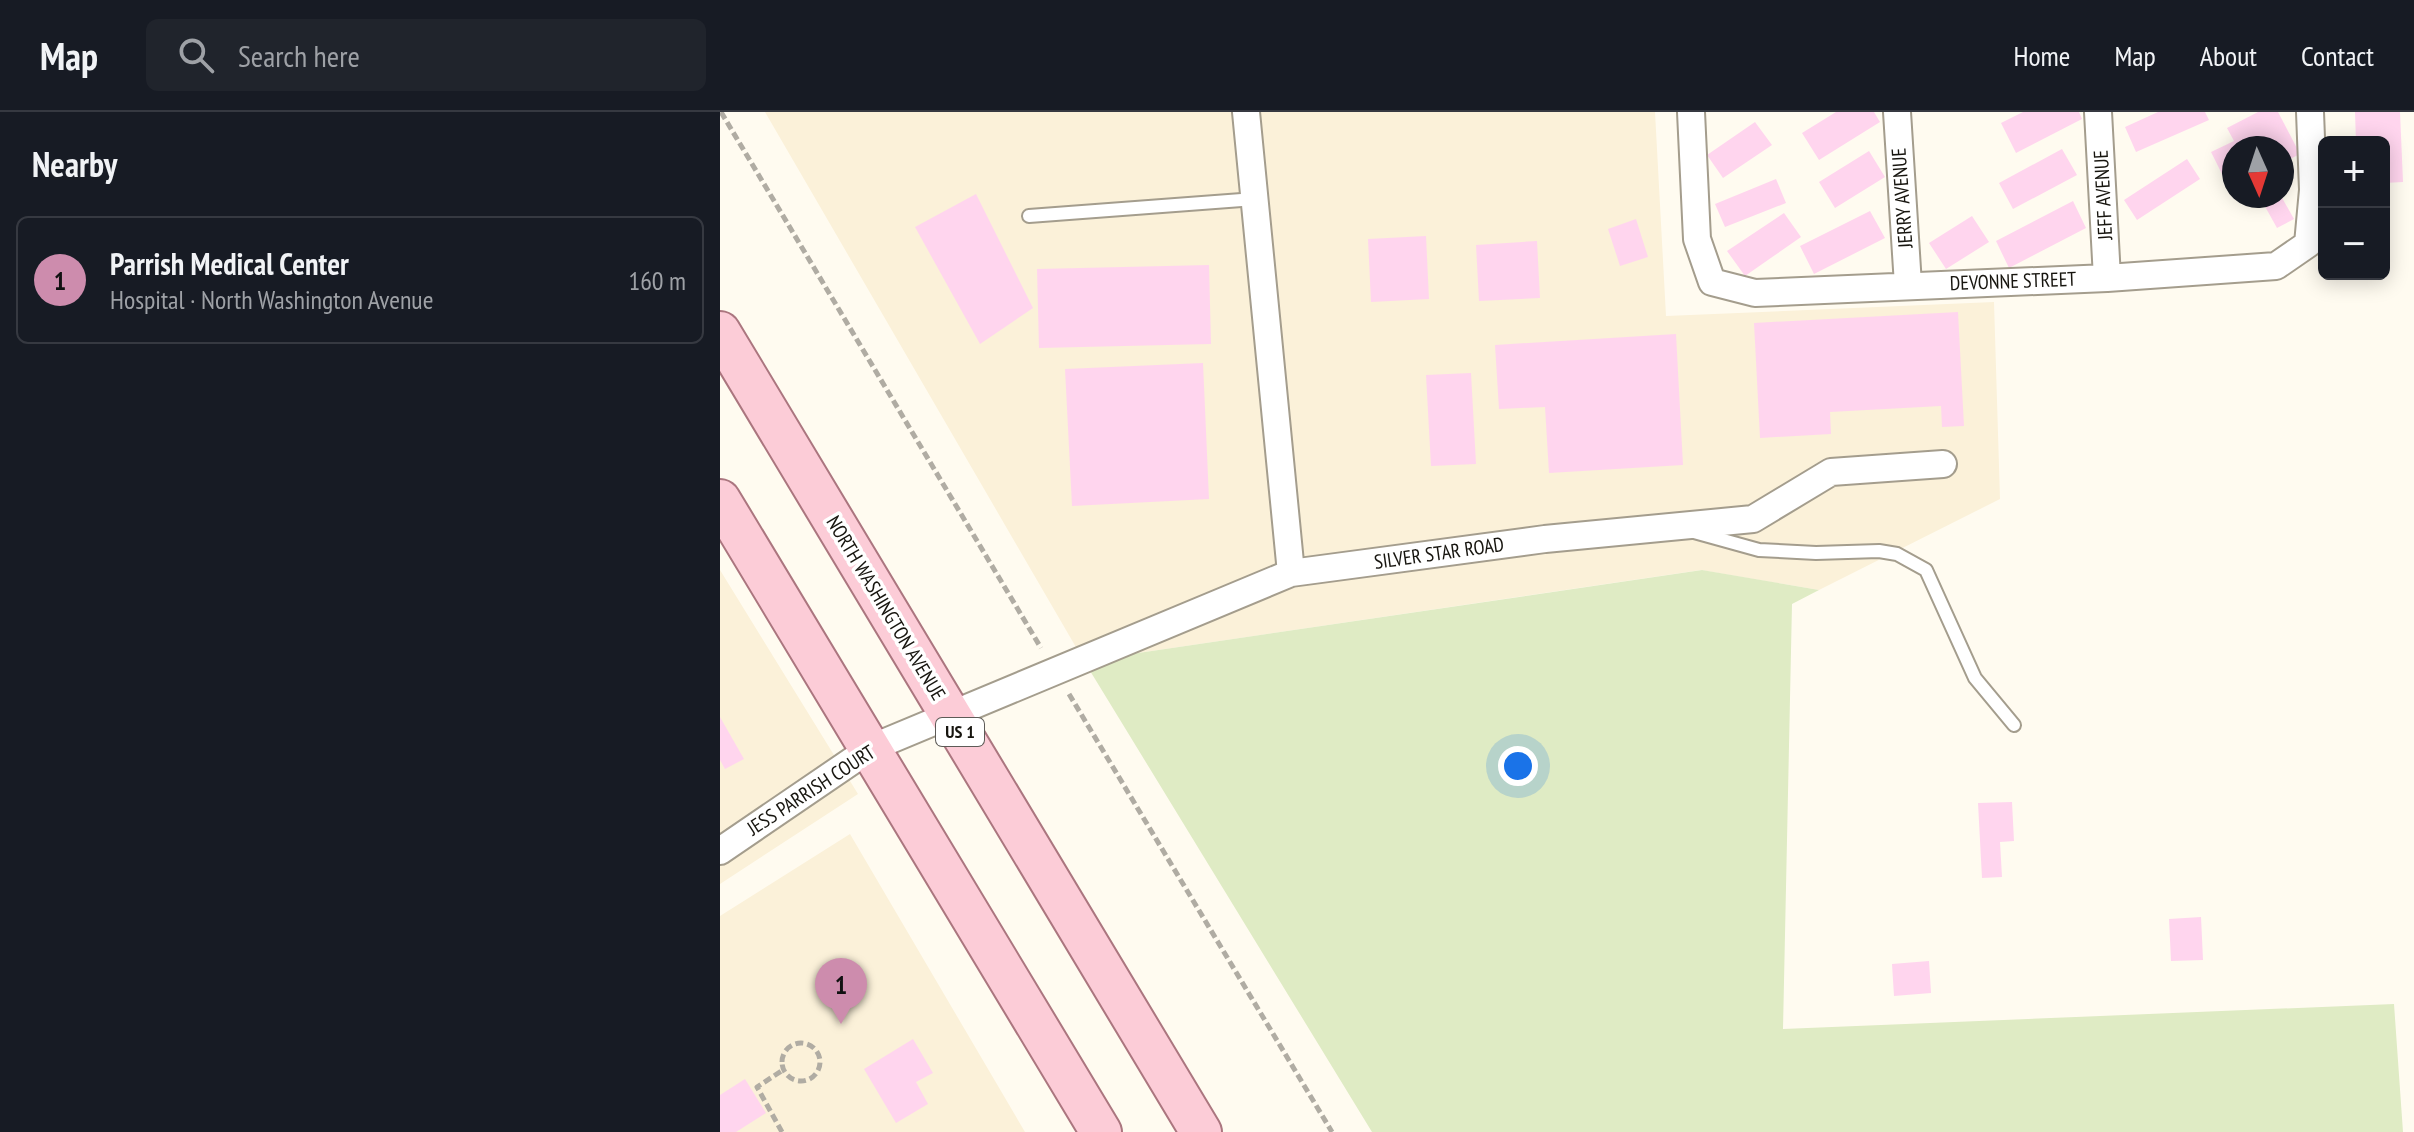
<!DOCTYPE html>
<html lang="en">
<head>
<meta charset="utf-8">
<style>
  :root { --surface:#171b24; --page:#20242c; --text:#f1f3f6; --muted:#9ea1a6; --line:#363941; --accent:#cd8cad }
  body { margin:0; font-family:"PT Sans Narrow",sans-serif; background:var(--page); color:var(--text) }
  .controls { position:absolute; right:24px; top:24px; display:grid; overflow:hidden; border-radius:12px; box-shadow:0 4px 20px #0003 }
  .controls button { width:72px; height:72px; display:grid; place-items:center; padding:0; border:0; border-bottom:2px solid var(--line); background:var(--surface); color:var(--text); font:40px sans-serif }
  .compass { position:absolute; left:1502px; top:24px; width:72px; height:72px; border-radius:50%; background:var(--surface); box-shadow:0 4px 20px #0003; rotate:177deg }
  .you { position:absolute; left:798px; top:654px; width:28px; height:28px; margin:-20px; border:6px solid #fff; border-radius:50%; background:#1a73e8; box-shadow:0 0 0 12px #1a73e833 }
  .badge { display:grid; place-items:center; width:52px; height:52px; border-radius:50%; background:var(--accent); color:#111; font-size:26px; font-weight:700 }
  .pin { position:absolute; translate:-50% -66px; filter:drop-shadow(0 2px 4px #0008) }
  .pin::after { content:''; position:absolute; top:42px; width:28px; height:24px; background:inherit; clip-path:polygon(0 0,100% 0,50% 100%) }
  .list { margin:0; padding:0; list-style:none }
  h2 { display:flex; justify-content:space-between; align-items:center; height:104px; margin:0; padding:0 32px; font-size:34px }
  h2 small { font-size:26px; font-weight:400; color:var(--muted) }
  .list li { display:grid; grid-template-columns:52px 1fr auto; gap:24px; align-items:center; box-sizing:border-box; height:128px; margin:0 16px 16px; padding:0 16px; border:2px solid var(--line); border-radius:12px }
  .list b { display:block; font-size:30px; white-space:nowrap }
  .list p { margin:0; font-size:26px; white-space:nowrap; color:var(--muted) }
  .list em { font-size:26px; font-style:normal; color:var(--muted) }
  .icon { flex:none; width:44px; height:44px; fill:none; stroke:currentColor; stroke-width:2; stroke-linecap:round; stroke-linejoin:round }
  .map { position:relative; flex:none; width:1694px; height:1020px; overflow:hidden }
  header { display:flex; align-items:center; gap:48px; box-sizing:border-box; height:112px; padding:0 40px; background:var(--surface); border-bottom:2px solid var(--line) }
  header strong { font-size:38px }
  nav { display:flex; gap:44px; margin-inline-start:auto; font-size:28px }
  .search { width:560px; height:72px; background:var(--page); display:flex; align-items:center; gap:20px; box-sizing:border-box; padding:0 28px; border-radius:12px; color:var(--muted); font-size:30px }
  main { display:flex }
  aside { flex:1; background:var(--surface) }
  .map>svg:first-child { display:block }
</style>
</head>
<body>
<header>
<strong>Map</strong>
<div class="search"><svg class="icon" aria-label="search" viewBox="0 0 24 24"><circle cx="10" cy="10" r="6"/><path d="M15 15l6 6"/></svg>Search here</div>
<nav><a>Home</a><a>Map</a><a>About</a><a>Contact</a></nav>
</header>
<main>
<aside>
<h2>Nearby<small></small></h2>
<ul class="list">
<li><span class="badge">1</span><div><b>Parrish Medical Center</b><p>Hospital · North Washington Avenue</p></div><em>160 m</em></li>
</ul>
</aside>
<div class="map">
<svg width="1694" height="1020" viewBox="0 0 1694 1020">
  <rect width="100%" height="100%" fill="#fffbf0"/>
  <path fill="#fbf1d9" d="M45 0H935L946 204 1274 190 1280 387 1099 478 981 458 364 549Z
    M0 458 138 682 0 772Z
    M130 722 305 1020H0V804Z"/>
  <path fill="#dfebc4" d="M982 458 1099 478 1072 492 1063 917 1674 892 1683 1020H652L364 549Z"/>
  <path fill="#ffd5ee" d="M1116 0H1154L1160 10 1099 48 1082 21Z
    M1303 0H1359L1362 7 1296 41 1281 11Z
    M1438 0H1485L1489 8 1416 40 1405 15Z
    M1538 0H1558L1580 42 1562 51V36H1514V76L1510 78 1491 40 1514 29 1507 16Z
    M1635 0H1680L1683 70 1664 71V30H1636Z
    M1035 10 1052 33 1003 66 987 43Z
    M1342 37 1357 63 1293 97 1279 71Z
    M1149 39 1165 65 1115 96 1099 70Z
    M1467 47 1480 67 1417 108 1404 88Z
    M1056 67 1066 91 1005 115 995 92Z
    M256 82 313 196 260 232 195 115Z
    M1552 84H1561L1574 107 1557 116 1542 89Z
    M1353 89 1366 116 1289 156 1276 129Z
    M1150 99 1165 126 1094 162 1080 134Z
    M1064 101 1081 125 1025 164 1007 139Z
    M1252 104 1269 130 1226 157 1209 131Z
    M916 107 928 145 900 154 888 117Z
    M706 124 709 187 651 190 648 127Z
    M817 129 820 186 759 189 756 133Z
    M489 153 491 232 319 236 317 157Z
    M1238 200 1244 314 1222 315 1221 294 1110 300 1111 322 1040 326 1034 211Z
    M956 222 963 353 829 361 825 295 779 297 775 233Z
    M483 251 489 387 352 394 345 257Z
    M751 261 756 352 711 354 706 263Z
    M0 605 24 647 5 657 0 648Z
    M1292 690 1294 729 1280 730 1282 765 1262 766 1258 691Z
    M1481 805 1483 848 1451 849 1449 807Z
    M1209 849 1211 881 1174 884 1172 852Z
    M193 927 213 961 196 970 208 992 176 1011 144 957Z
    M25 967 46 1001 16 1020H0V983Z"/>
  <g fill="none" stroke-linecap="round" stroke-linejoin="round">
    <g stroke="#a49d8d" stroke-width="16">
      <path id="lane" d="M309 104 535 87
        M974 420 1039 438 1096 441 1159 439 1177 442 1206 458 1255 566 1294 613"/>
    </g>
    <g stroke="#a49d8d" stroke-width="30">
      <path id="street" d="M526 0 571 461
        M971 0 977 127 992 170 1035 181 1387 166 1556 154 1588 132 1593 78 1590 0
        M1177 0 1188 173
        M1378 0 1387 166
        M0 739 151 636 571 461 825 427 1033 407 1111 360 1223 352"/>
    </g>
    <g stroke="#ab767f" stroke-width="44">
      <path id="primary" d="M0 220 481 1020
        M0 388 381 1020"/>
    </g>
    <path stroke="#b0aca3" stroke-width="5" stroke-dasharray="8 4" stroke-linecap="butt" d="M1 0 321 536
      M349 582 612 1020
      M62 950a19 19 0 1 1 38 0a19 19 0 1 1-38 0Z
      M62 1020 37 975 63 958"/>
    <use href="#lane" stroke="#fff" stroke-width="12"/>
    <use href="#street" stroke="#fff" stroke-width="26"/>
    <use href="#primary" stroke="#fcccd7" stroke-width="40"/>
  </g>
  <g text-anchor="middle" stroke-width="7" stroke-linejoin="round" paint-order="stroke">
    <rect fill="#fff" stroke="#5d5b57" stroke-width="2" x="216" y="606" width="48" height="28" rx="6"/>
    <g font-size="18" font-weight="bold" fill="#17150f">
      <text x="240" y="626">US 1</text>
    </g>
    <g font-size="20" fill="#17150f" stroke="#fff">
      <text transform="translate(1383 83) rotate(-93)" y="7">JEFF AVENUE</text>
      <text transform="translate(1182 86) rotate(-94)" y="7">JERRY AVENUE</text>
      <text transform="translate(1293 169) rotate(-2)" y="7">DEVONNE STREET</text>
      <text transform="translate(719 441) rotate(-8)" y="7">SILVER STAR ROAD</text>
      <text transform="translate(166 496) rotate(59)" y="7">NORTH WASHINGTON AVENUE</text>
      <text transform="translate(91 678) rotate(-33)" y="7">JESS PARRISH COURT</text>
    </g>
  </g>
</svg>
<div class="controls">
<button>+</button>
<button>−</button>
</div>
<svg class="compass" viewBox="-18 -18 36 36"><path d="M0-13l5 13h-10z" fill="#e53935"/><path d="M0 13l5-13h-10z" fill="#9ea1a6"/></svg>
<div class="you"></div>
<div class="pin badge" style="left:121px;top:912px">1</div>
</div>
</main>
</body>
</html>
